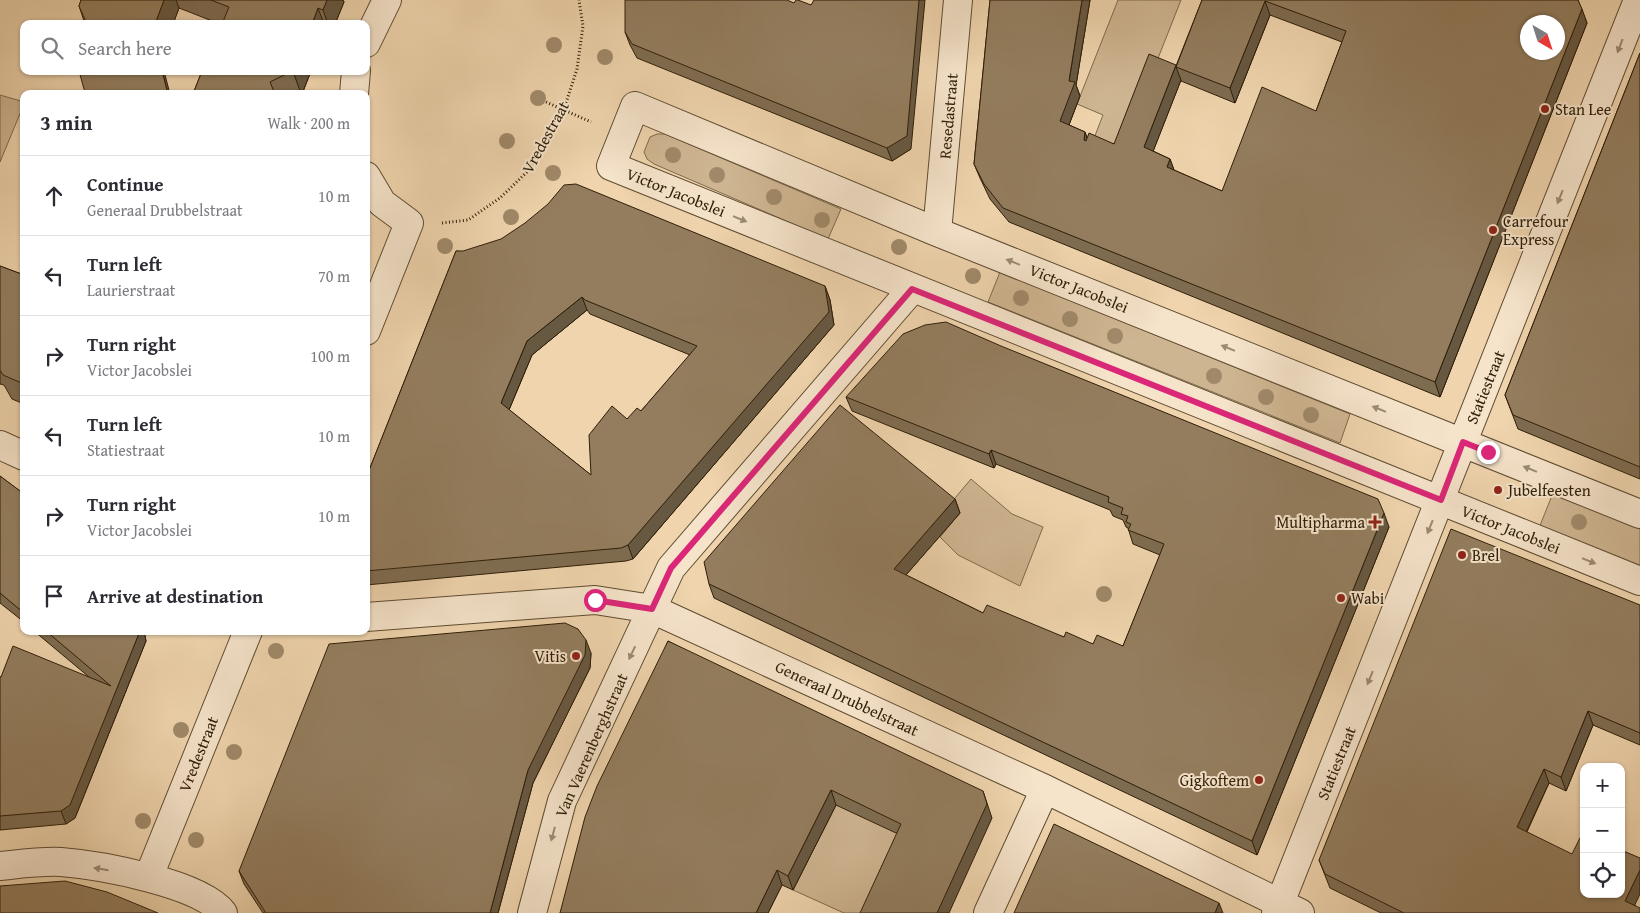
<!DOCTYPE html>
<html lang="en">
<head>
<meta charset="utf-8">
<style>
  :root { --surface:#fff; --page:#f7f7f7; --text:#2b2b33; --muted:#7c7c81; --line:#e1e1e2 }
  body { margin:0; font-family:"Gentium Book Plus",serif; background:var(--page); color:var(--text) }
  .controls { position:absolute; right:15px; bottom:15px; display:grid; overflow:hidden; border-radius:10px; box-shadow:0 1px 4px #0004 }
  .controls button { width:45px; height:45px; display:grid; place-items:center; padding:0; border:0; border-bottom:1px solid var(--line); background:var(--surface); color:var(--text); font:25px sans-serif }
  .compass { position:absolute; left:1520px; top:15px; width:45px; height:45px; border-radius:50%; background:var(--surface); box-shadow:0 1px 4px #0004; rotate:141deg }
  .stop { position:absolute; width:15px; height:15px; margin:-11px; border:4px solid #db2777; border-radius:50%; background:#fff }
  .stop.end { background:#db2777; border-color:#fff; box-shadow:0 1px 5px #0008 }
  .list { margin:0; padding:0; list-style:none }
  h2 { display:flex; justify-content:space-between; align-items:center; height:65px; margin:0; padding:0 20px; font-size:21px }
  h2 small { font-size:16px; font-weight:400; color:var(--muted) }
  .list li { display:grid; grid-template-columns:32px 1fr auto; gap:15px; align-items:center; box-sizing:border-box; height:80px; padding:0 20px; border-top:1px solid var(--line) }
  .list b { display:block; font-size:19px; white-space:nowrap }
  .list p { margin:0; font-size:16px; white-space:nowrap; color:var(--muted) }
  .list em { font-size:16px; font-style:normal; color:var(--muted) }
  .icon { flex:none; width:28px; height:28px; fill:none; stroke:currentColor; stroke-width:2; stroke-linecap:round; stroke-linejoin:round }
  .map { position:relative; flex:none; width:1640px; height:913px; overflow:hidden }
  .search { position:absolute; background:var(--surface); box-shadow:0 1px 4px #0004; left:20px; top:20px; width:350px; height:55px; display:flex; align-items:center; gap:12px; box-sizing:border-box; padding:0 18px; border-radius:10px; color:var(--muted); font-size:19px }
  .panel { position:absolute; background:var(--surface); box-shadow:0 1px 4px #0004; left:20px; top:90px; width:350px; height:545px; border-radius:10px }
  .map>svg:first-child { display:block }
</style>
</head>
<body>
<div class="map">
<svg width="1640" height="913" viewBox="0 0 1640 913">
  <rect width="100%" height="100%" fill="#efd4ad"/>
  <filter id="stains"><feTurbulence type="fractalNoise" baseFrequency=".004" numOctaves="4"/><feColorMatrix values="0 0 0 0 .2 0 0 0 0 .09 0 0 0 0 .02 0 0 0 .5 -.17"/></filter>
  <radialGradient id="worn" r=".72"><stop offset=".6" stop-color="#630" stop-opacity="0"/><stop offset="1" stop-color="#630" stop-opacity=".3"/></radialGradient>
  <path fill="#ceb591" stroke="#7e6a4c" d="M1118 0H1181L1119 157 1091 146 1103 115 1077 104Z
    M0 95 24 102V104L0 162Z
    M657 134H665L841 209 828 239 654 164 647 159 644 152 650 137Z
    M1000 272 1350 414 1340 443 988 302Z
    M971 479 1012 514 1043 527 1020 586 958 555 940 537 960 513 950 504Z
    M1553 493 1640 529V569L1539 528Z
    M835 788 907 837 872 913H844L793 890 831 815Z"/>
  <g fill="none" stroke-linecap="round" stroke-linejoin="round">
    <g stroke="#5f4c31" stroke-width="30">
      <path id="minor" d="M366 43 387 0
        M354 94 356 71
        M366 176 382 203 409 223 366 331
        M937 232 958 0
        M0 445 24 456
        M1640 514 937 232 635 106 611 166 1640 581
        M366 617 595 600 652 609 1045 789 1300 913
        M0 866C20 864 41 861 61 862 99 865 200 883 223 913
        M149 876 248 631
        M532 913 562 801 671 568 912 289
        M988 913 1045 789
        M1276 913 1638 0"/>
    </g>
    <path stroke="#2f1e08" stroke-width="3" stroke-dasharray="1 2.5" stroke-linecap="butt" d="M546 102 591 122
      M442 223 468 220 500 198 528 171 564 109 577 69 583 26 579 0"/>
    <use href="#minor" stroke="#f5e3ca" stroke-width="28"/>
  </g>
  <g fill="#a08969">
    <circle cx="554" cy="45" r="8"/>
    <circle cx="605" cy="57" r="8"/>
    <circle cx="538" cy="98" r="8"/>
    <circle cx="507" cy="141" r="8"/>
    <circle cx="673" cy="155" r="8"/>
    <circle cx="553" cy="173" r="8"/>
    <circle cx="717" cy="175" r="8"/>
    <circle cx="774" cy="197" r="8"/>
    <circle cx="511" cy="217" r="8"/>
    <circle cx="822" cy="220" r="8"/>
    <circle cx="445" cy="246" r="8"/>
    <circle cx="899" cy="247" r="8"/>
    <circle cx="973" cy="276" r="8"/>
    <circle cx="1021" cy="298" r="8"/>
    <circle cx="1070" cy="319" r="8"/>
    <circle cx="1115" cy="336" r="8"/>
    <circle cx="1214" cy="376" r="8"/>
    <circle cx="1266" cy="397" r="8"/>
    <circle cx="1311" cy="415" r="8"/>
    <circle cx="1579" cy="522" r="8"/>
    <circle cx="1104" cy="594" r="8"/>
    <circle cx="276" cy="651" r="8"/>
    <circle cx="181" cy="730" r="8"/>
    <circle cx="234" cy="752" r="8"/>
    <circle cx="143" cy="821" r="8"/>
    <circle cx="196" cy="840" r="8"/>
  </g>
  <path fill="#7e6c51" stroke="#2f1e08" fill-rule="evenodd" d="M81 0H343L344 2 335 24H220L179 8 173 24H85L79 6Z
    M990 0H1090L1076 85 1080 96 1069 125 1085 132 1087 138 1114 144 1176 65V66L1202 0H1578L1587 23 1440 397 1009 222 990 199 980 178 974 164ZM1270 15 1342 42 1316 111 1222 191 1174 170 1170 159 1153 151 1181 80V81L1235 103Z
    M625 32 911 149 892 161 637 58 630 45Z
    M1640 53V479L1518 429 1505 395Z
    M202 71H311L302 94H193Z
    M456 251 825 286 830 300 834 325 633 559 626 561 366 585V478ZM587 310 590 314 690 355 641 411 627 419 591 475 509 410 532 355Z
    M0 266 24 275V404L12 399 4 385 0 384Z
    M846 397 1389 527 1257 855 714 598 709 584 955 499 960 513 906 575 983 613 1064 637 1093 644 1123 646 1160 555 1133 544 1128 528 1126 527 1123 520 1113 516 1110 510 996 464 994 468 852 411Z
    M0 476 24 494V622L0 603Z
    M1640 605V745L1593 725 1566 791 1549 783 1527 832 1635 905 1640 913H1381L1330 888 1319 860Z
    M34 631H144L146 641 75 818 66 824 0 830V677H89Z
    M668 641 992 818 896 833 836 805 793 890 782 885 768 913H560Z
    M591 653 590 668 533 783 498 913H263L244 884 239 871Z"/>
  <path fill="#675842" stroke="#2f1e08" d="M164 0H176L179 8 173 24H155Z
    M327 0H343L344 2 335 24H328L323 10Z
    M919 0H925L911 149 892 161 887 148Z
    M1082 0H1090L1076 85 1080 96 1065 135 1060 121 1069 81Z
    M1265 1 1270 15 1235 103 1230 88Z
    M318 8 324 24H312Z
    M1582 9 1587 23 1440 397 1435 382Z
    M1176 65 1177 67H1176L1181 80 1149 162 1144 147Z
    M162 71H164L170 94H168Z
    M293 71H311L302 94H301Z
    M1085 132 1090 146 1084 140Z
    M1170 159 1175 173 1167 167Z
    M825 286 830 300 834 325 633 559 628 545Z
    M582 297 587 310 532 355 506 417 501 403 527 341Z
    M991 450 996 464 994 468 989 454Z
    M955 499 960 513 899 583 894 569Z
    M1384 513 1389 527 1257 855 1252 841Z
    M140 631H144L146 641 75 818 66 824 61 811Z
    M586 640 591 653 590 668 533 783 498 913H490L528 770Z
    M1588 711 1593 725 1566 791 1561 777Z
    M1544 769 1549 783 1522 841 1517 827Z
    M831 790 836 805 793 890 788 876Z
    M983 791 992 818 949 913H937Z
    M777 870 782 885 768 913H756Z
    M1640 870V894L1631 913 1625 901Z
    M1219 903 1223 913H1215Z"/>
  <path fill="#937d5e" stroke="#2f1e08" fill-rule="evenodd" d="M81 0H164L155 24H87L79 6Z
    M211 0H327L323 10 318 8 312 24H222L229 7Z
    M625 0H787L794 3 796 0H798L811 5 814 0H919L907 136 887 148 632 44 625 32Z
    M990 0H1082L1069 81 1075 82 1060 121 1085 132 1084 140 1086 141 1089 133 1114 144 1149 54 1176 65 1144 147 1170 159 1167 167 1222 191 1262 87 1316 111 1346 31 1265 1 1230 88 1176 67 1202 0H1578L1582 9 1435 382 1003 208 984 184 974 164ZM1528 22H1558V52H1528Z
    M1640 53V467L1513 415 1505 395Z
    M79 71H162L168 94H88L84 89Z
    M202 71H292L270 82 275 94H193Z
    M576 184 825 286 829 312 628 545 621 548 366 571V478L456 251H463L501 239 525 223 548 204 564 185ZM582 297 585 300 697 346 641 411 637 408 627 419 612 406 589 435 591 475 501 403 527 341Z
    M0 266 24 275V384L3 375 0 370Z
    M946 322 1001 346 1378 499 1384 513 1252 841 709 584 704 562 840 405 955 499 894 569 983 613 987 605 1064 637 1066 632 1093 644 1097 635 1123 646 1164 544 1128 530 1131 524 1126 522 1128 516 1121 514 1123 508 1108 502 1109 497 991 450 989 454 846 397 903 334 925 325Z
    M0 476 24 494V613L0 593Z
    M1451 529 1640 605V733L1588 711 1561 777 1544 769 1517 827 1572 854 1584 830V894H1621V850L1640 858V870L1625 901 1640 908V913H1404L1325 874 1319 860Z
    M565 623 578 629 586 640 585 655 528 770 490 913H266L239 871 329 644Z
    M46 631H140L70 805 61 811 0 816V677H1L13 646 111 686Z
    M668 641 983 791 987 804 937 913H860L901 824 831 790 788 876 777 870 756 913H560L585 817 597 786Z
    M1054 824 1219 903 1215 913H1014Z
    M65 881 107 892 158 913H0V886Z"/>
  <defs><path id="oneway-solid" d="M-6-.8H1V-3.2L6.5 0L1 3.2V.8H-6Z" transform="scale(1.25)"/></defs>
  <g fill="#9c8a73">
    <use href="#oneway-solid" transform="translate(1620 46) rotate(111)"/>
    <use href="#oneway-solid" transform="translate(1560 197) rotate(112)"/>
    <use href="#oneway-solid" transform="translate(740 219) rotate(22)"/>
    <use href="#oneway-solid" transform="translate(1013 262) rotate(-158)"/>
    <use href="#oneway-solid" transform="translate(1228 348) rotate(-158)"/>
    <use href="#oneway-solid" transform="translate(1379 409) rotate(-158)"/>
    <use href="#oneway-solid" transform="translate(1530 469) rotate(-158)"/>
    <use href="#oneway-solid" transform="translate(1430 527) rotate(112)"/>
    <use href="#oneway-solid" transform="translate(1589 561) rotate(22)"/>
    <use href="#oneway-solid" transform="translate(632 653) rotate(115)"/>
    <use href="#oneway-solid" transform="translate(1370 678) rotate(112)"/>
    <use href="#oneway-solid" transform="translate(553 834) rotate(105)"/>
    <use href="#oneway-solid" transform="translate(101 869) rotate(-171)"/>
  </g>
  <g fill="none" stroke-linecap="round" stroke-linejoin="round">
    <path stroke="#db2777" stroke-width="6" d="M595 600 652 609 671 568 912 289 1441 500 1463 442 1488 452"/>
  </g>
  <g fill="#8f2418" stroke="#f5e3ca" stroke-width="2">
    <circle cx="1545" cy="109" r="5"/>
    <circle cx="1493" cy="230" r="5"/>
    <circle cx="1498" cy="490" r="5"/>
    <path d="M1372.5 514.5h5v5h5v5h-5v5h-5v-5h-5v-5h5z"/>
    <circle cx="1462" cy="555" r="5"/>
    <circle cx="1341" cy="598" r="5"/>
    <circle cx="576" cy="656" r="5"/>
    <circle cx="1259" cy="780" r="5"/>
  </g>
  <g text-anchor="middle" stroke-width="4" stroke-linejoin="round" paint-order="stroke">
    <g font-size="16" fill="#2f1e08" stroke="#f5e3ca" text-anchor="start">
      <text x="1555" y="115">Stan Lee</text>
      <text x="1503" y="227">Carrefour<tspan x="1503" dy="18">Express</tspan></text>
      <text x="1508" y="496">Jubelfeesten</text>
      <text x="1365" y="528" text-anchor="end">Multipharma</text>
      <text x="1472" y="561">Brel</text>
      <text x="1351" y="604">Wabi</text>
      <text x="566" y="662" text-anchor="end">Vitis</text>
      <text x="1249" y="786" text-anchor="end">Gigkoftem</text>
    </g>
    <g font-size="16" fill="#2f1e08" stroke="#f5e3ca">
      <text transform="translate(948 116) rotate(-85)" y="6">Resedastraat</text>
      <text transform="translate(545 137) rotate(-61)" y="6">Vredestraat</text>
      <text transform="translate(676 192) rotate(22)" y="6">Victor Jacobslei</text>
      <text transform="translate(1079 288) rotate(22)" y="6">Victor Jacobslei</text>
      <text transform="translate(1485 387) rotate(-68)" y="6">Statiestraat</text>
      <text transform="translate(1511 529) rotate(22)" y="6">Victor Jacobslei</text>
      <text transform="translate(847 698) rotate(25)" y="6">Generaal Drubbelstraat</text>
      <text transform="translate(591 745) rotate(-66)" y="6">Van Vaerenberghstraat</text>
      <text transform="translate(198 754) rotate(-68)" y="6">Vredestraat</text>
      <text transform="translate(1336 763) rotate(-68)" y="6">Statiestraat</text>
    </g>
  </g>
  <rect width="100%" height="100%" filter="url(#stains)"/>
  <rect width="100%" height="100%" fill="url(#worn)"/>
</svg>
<div class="controls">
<button>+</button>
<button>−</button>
<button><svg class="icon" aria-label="locate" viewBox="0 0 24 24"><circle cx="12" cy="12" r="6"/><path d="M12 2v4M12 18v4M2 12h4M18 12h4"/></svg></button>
</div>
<svg class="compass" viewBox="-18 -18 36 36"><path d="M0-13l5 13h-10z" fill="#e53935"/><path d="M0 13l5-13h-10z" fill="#7c7c81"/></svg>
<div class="stop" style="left:595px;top:600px"></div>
<div class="stop end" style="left:1488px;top:452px"></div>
<div class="search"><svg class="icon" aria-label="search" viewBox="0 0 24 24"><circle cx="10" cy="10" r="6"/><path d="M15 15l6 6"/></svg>Search here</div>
<section class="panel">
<h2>3 min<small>Walk · 200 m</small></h2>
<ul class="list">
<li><svg class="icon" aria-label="ahead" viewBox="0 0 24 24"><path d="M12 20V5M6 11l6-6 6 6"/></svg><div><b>Continue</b><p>Generaal Drubbelstraat</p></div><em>10 m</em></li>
<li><svg class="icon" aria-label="left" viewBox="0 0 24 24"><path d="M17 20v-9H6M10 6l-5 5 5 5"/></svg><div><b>Turn left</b><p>Laurierstraat</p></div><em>70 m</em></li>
<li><svg class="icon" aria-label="right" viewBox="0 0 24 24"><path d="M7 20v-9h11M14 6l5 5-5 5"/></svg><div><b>Turn right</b><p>Victor Jacobslei</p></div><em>100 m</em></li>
<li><svg class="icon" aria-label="left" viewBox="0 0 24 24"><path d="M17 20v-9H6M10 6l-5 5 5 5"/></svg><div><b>Turn left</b><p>Statiestraat</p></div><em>10 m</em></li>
<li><svg class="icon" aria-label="right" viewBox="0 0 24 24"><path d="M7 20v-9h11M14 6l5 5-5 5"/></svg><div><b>Turn right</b><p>Victor Jacobslei</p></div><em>10 m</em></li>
<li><svg class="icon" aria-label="arrive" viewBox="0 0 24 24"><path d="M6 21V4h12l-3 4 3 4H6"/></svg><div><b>Arrive at destination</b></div></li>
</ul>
</section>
</div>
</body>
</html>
